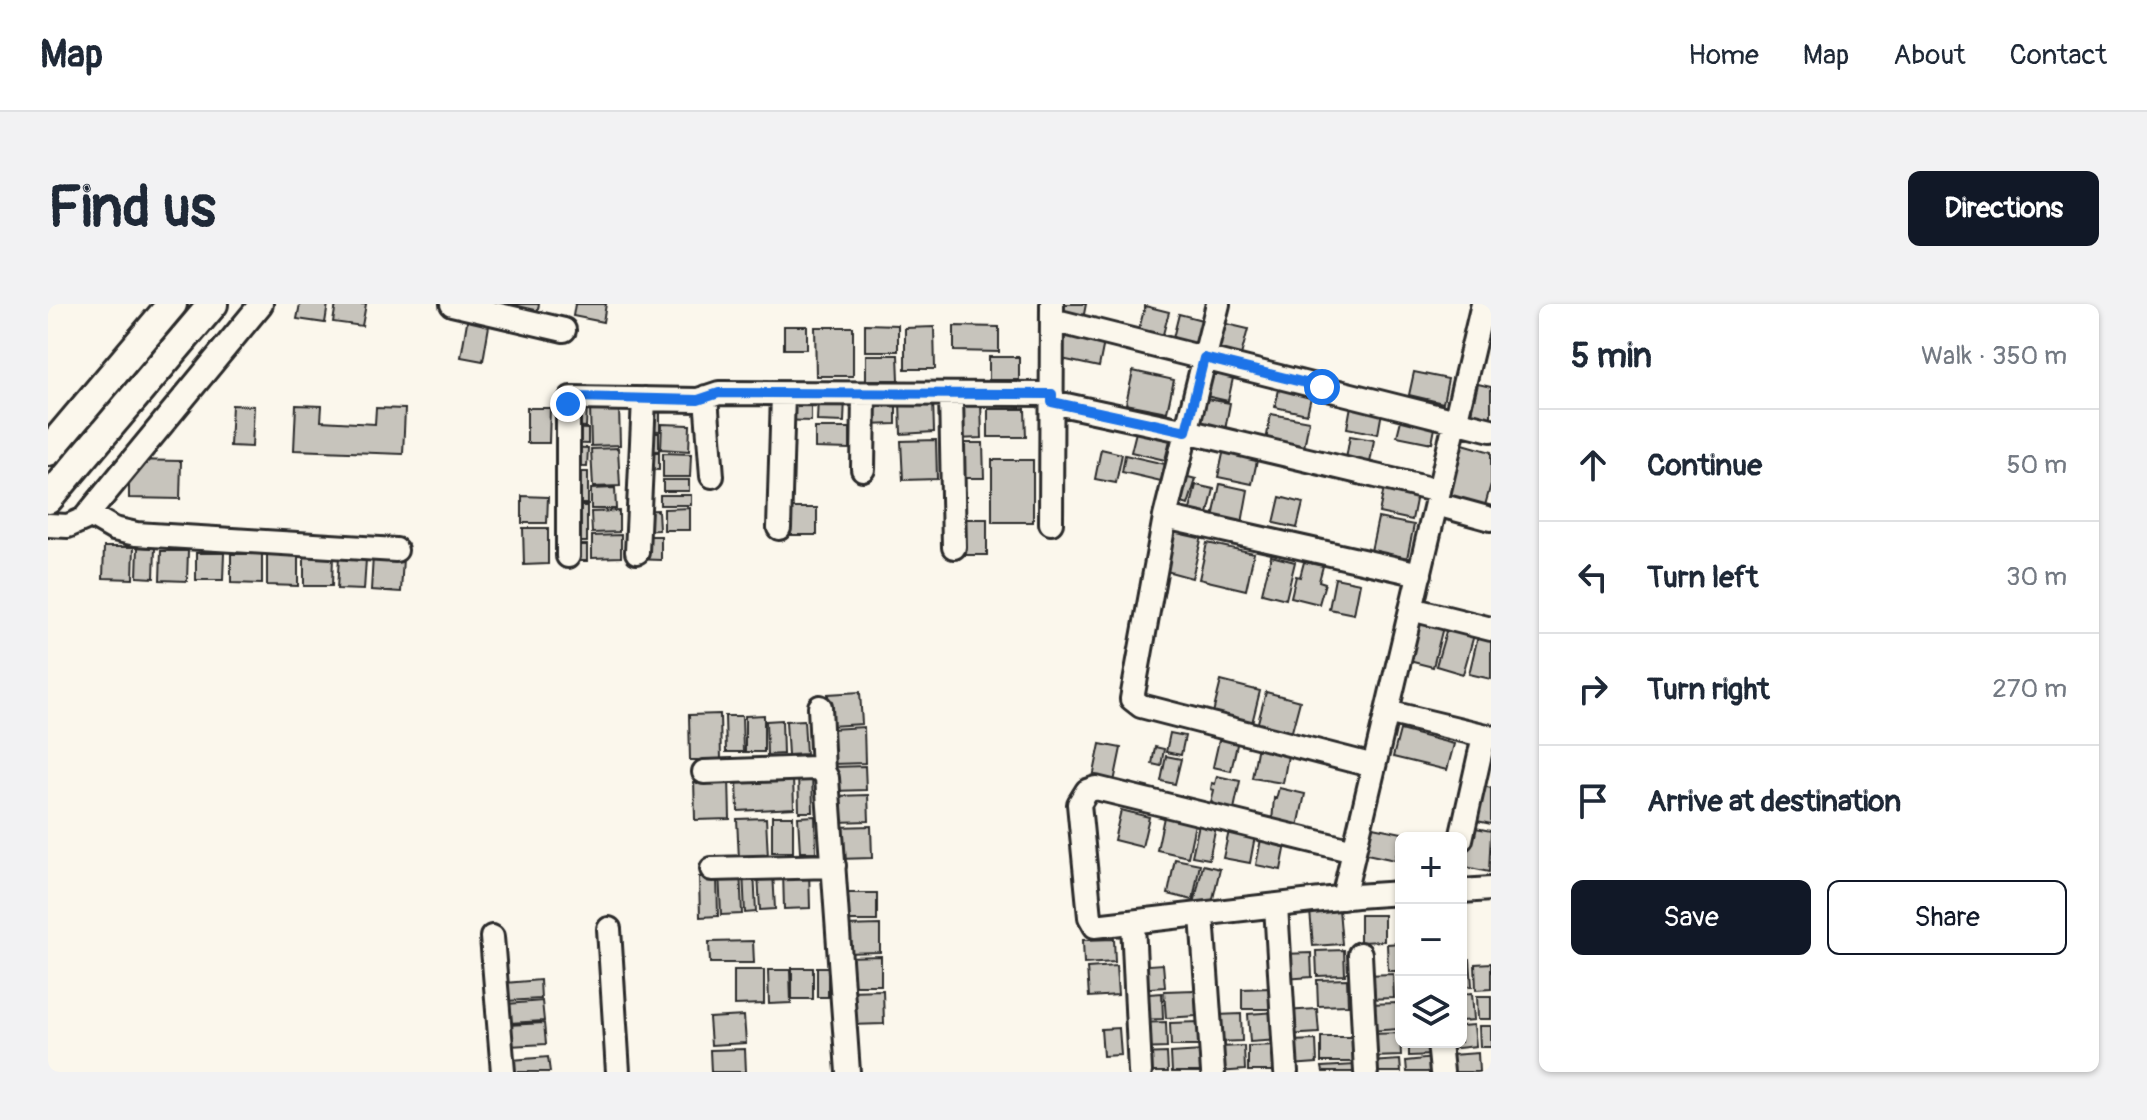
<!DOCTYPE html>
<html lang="en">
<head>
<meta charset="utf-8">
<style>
  :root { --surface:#fff; --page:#f2f2f3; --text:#1f2937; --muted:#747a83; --line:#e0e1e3; --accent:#111827 }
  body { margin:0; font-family:Pangolin,sans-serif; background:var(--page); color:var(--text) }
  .controls { position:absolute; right:24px; bottom:24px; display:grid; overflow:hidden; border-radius:12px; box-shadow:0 2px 6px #0004 }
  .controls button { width:72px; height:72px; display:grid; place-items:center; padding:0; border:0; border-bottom:2px solid var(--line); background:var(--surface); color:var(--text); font:40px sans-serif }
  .stop { position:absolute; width:24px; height:24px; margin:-18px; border:6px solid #1a73e8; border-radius:50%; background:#fff }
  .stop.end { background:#1a73e8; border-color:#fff; box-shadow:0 2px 8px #0008 }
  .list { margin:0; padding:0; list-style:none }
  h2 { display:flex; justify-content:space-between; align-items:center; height:104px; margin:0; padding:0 32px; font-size:34px }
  h2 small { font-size:26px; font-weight:400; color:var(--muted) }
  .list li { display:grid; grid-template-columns:52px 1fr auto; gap:24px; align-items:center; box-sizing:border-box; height:112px; padding:0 32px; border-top:2px solid var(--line) }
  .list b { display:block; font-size:30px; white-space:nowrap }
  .list em { font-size:26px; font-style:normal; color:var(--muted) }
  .actions { display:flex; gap:16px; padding:24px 32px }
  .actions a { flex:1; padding:18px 0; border:2px solid var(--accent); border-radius:12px; text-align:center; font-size:28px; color:var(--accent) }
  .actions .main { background:var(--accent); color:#fff }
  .icon { flex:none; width:44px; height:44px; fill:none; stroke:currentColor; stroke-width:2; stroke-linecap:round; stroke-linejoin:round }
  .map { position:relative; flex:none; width:1443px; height:768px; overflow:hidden; border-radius:12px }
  header { display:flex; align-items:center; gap:48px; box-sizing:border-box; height:112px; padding:0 40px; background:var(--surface); border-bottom:2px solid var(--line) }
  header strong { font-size:38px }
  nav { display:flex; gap:44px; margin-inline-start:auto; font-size:28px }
  .intro { display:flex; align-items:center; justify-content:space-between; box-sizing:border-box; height:192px; padding:0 48px }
  h1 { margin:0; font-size:56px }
  .button { padding:20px 36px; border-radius:12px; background:var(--accent); color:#fff; font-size:28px; font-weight:700 }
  main { display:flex; gap:48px; padding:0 48px }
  aside { flex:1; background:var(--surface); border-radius:12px; box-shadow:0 2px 6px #0004 }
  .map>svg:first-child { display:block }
</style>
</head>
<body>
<header>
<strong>Map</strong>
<nav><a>Home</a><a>Map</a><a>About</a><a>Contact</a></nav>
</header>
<div class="intro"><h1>Find us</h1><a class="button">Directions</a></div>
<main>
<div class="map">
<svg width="1443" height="768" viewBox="0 0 1443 768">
  <rect width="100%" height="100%" fill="#fbf7ec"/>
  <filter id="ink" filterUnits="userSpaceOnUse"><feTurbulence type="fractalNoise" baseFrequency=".0125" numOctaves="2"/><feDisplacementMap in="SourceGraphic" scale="16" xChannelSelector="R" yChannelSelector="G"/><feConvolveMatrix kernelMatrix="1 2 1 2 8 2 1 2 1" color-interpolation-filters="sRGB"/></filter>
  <g filter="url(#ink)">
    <path fill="#c7c4bc" stroke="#2b2b2b" stroke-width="2" d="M252 0H280L277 19 249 15Z
      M288 0H318L314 22 285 18Z
      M462 0H491L489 10 461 5Z
      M527 0H558L555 18 525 12Z
      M1000 0H1038L1035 15 999 8Z
      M1097 2 1121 8 1114 34 1090 29Z
      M1131 10 1154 16 1147 44 1124 38Z
      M420 12 442 16 435 57 413 53Z
      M1170 18 1200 25 1192 55 1163 48Z
      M817 20 850 21V47H817Z
      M736 22H759V45H736Z
      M906 22 951 23V48L906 47Z
      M767 23H805V72H768Z
      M886 23 887 65H857V24Z
      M1016 24 1057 33 1051 63 1009 54Z
      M818 51H850L851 76H818Z
      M941 53H971V76H941Z
      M1156 59 1187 65 1180 97 1149 90Z
      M1085 67 1126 76 1119 108 1078 100Z
      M1366 68 1400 75 1395 99 1361 91Z
      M1430 80 1443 83V122L1421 117Z
      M1232 81 1264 89 1259 110 1227 103Z
      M770 92 797 93 796 118 769 117Z
      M730 93 763 94V117L729 116Z
      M819 93H848V120L819 121Z
      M1153 94 1182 99 1177 126 1148 121Z
      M885 95 886 128 853 130 852 96Z
      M1304 96 1335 102 1330 130 1299 124Z
      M933 97 934 134 906 135 905 98Z
      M184 101 206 102 204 143 182 142Z
      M248 101 274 102 273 117 327 120 328 104 357 105 355 150 246 146Z
      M514 102 539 103 538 123 513 121Z
      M571 102 572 141 543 142 542 104Z
      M586 102 612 103V127L585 126Z
      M479 104H502L501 139H479Z
      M940 105H977L978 133H940Z
      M1223 110 1261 117 1255 149 1217 142Z
      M1354 112 1388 119 1384 139 1349 132Z
      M614 120 642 121 641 147 613 145Z
      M514 124 540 125V140L514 139Z
      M767 124H802V145L767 144Z
      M1089 124 1123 132 1117 156 1083 148Z
      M587 129H611V147L587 146Z
      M1302 132 1326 136 1322 159 1298 155Z
      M888 136 889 175 855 176 853 137Z
      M904 139H935L936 174H904Z
      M1415 140 1443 148V180L1436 205 1400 195Z
      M513 143 540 144 539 163 512 162Z
      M570 144 572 182 545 183 543 145Z
      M1053 145 1074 150 1068 179 1047 175Z
      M1176 145 1210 152 1204 180 1170 173Z
      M586 148H611V166L586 165Z
      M615 149 643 150 642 173H615Z
      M1077 151 1117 160 1113 177 1074 168Z
      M81 156 133 157 132 195 81 194Z
      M944 156H985V218H944Z
      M514 168H540V200H514Z
      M1132 171 1148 175 1140 201 1125 196Z
      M615 176H641V187H615Z
      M1172 180 1200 186 1194 219 1165 214Z
      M1148 181 1166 185 1160 210 1142 206Z
      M567 184 568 205H543V185Z
      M1336 184 1369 191 1364 216 1331 209Z
      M612 191H643V201H612Z
      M474 192 500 193 499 219H474Z
      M1232 193 1255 199 1249 224 1226 219Z
      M513 202H539V238H512Z
      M642 204V226H616V205Z
      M734 204H769V231H734Z
      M610 206 611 226 585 227 584 207Z
      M571 207V228L544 229 543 208Z
      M1330 214 1366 221 1359 254 1323 247Z
      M902 215H939V251H902Z
      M475 224H500V260L476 261Z
      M1121 224 1154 232 1144 274 1111 265Z
      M573 231V253L544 254V232Z
      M584 232H613V256L584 255Z
      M1159 239 1206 249 1198 286 1151 275Z
      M512 241H539V257H512Z
      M56 243H86L85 275 55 274Z
      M90 243 107 244 106 274 89 273Z
      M113 247H140L139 277 112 276Z
      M148 249H176L175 276H148Z
      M183 250H214V280L183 279Z
      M219 251H250V282L219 281Z
      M256 252H285L284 282H256Z
      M325 252 355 254 353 288 323 286Z
      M1223 252 1247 258 1238 295 1214 289Z
      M291 253 318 255 316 286 289 285Z
      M1256 258 1275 262 1271 277 1277 279 1271 300 1243 293 1248 272 1252 273Z
      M1287 274 1312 279 1306 310 1281 305Z
      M1363 315 1395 323 1385 363 1353 355Z
      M1399 324 1426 331 1415 370 1388 362Z
      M1430 332 1443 335V375L1421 370Z
      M1173 377 1212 387 1204 419 1165 409Z
      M812 388 814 420 782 422 780 390Z
      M1218 388 1252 397 1243 431 1209 422Z
      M672 410 673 456H642L641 411Z
      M716 411V448H697V412Z
      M677 412H694L695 448H678Z
      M734 416 735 450 719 451 718 417Z
      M756 416 758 450 740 451 738 417Z
      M816 423 817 459 784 460 783 425Z
      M1352 426 1406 440 1399 466 1345 453Z
      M1122 429 1137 432 1133 451 1118 448Z
      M1172 432 1190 436 1183 467 1165 463Z
      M1052 440 1073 444 1066 478 1045 474Z
      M1210 441 1241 446 1235 479 1204 474Z
      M1107 443 1116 445 1113 462 1104 460Z
      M1118 452 1133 455 1127 480 1113 477Z
      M817 462 818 486 785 487V463Z
      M764 466 765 508H751L750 467Z
      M1169 472 1192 477 1185 510 1162 505 1166 486 1163 485 1164 479 1167 480Z
      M681 473 682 515 647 516 646 474Z
      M745 474 746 504 690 507 689 476Z
      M1427 480 1443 484V520L1420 515Z
      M1231 484 1257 490 1250 523 1224 518 1226 494 1228 495Z
      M820 491 821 517 789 518 788 492Z
      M1073 506 1101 513 1094 543 1066 536Z
      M724 512H745V548H724Z
      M767 512 768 548H752L750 513Z
      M1116 513 1147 520 1140 553 1109 546Z
      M718 514 720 554 691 555 689 515Z
      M1151 520 1168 523 1161 555 1144 552Z
      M1315 521 1354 529 1347 556 1309 548Z
      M823 522 824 554 790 555 789 523Z
      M1418 522 1443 527 1441 568 1413 562V544Z
      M1181 527 1207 532 1202 559 1175 554Z
      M1213 535 1238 540 1233 566 1208 561Z
      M1127 555 1152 560 1145 596 1120 590Z
      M1155 561 1172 565 1163 603 1146 600Z
      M692 565 694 610 673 611 671 567Z
      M761 565 762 604 736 605 735 567Z
      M706 566 708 608 697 609 695 567Z
      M725 568 727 605 712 606 710 569Z
      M651 573H669L670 612 652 613Z
      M795 589H829V617H795Z
      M1291 605 1294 640 1265 642 1262 607Z
      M1312 611H1336V637L1312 638Z
      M832 621V648L797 649V622Z
      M1066 635 1067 658 1036 660 1035 636Z
      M705 637 706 659H662L661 638Z
      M1353 639V667H1340L1339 640Z
      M1296 646 1297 671 1269 672 1268 647Z
      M1263 649 1264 673 1236 675 1234 650Z
      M833 652V681H797V653Z
      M1422 655 1424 682 1413 683V656Z
      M1443 659V685L1428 686 1427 660Z
      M1115 660 1117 683 1087 685 1086 662Z
      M1068 662 1070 691 1041 693 1039 664Z
      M769 663H780V693H769Z
      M744 664H765V695H744Z
      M686 666H716V700L686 701Z
      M720 666H742L743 699 721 700Z
      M1345 670 1346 694 1318 695 1317 671Z
      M1299 675 1300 701 1270 702 1269 676Z
      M492 676 493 695 458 697 457 679Z
      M1222 684V705H1194V685Z
      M835 686 836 720 801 721 800 687Z
      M1147 686 1148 712 1118 714 1116 687Z
      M1114 689 1115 715 1088 716 1086 691Z
      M1424 689 1426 716 1413 717V690Z
      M1429 692H1443V715H1430Z
      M494 697 496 717 460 719 459 700Z
      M1350 699 1351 725 1321 727 1319 700Z
      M1269 705 1271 729 1238 731 1236 707Z
      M1229 708 1231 736 1202 738 1200 710Z
      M1193 710 1194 737 1168 738V711Z
      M696 712 698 739 663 741 661 714Z
      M1118 718 1119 744 1089 745 1088 719Z
      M1151 718 1152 742H1123L1122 719Z
      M496 719 498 740 461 742 460 721Z
      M1426 721 1428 742 1401 745 1400 738H1413V722Z
      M1431 722H1443V743H1432Z
      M1071 724 1073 751 1055 752 1053 725Z
      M1352 729 1353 752 1324 753 1323 730Z
      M1273 733H1305L1306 758H1273Z
      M1268 736 1269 759 1243 761 1242 737Z
      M1361 738H1384L1385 751 1361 752Z
      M1233 741 1234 767H1200V742Z
      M1196 742 1197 766 1170 768 1169 743Z
      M697 745 698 768H663L662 746Z
      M1154 747 1156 768H1124L1123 749Z
      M1119 749 1120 768H1092L1091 750Z
      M1430 749 1431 768H1404L1403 751Z
      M500 753 502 768H465L464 756Z
      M1386 754 1387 768H1359L1358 757Z
      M1352 756 1353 768H1322V758Z
      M1307 761V768H1275L1274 763Z"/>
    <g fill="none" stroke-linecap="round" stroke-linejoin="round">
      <g stroke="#2b2b2b" stroke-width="28">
        <path id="minor" d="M404 0 516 26
          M1170 0 1117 213 1084 395 1093 402 1326 462
          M1004 16 1443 126
          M903 90 906 243
          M658 93 664 172
          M1004 98 1138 127 1391 187
          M815 165 816 90
          M1388 200 1443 215
          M40 210 66 225 88 230 348 246
          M1117 213 1372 270
          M1003 219 1004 0
          M0 221 20 222 36 215 213 0
          M731 224 735 90
          M589 248 596 95
          M520 252V100L523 94 650 96 671 89 1004 90
          M1363 305 1443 325
          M772 403 775 467
          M1339 408 1443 433
          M656 468 767 464 775 467 779 474 800 768
          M1413 535 1436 432
          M1306 547 1048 484 1039 487 1031 500 1042 613 1047 622 1308 592 1353 589
          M664 565 786 562
          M1413 587 1443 585
          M1295 594 1435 0
          M1228 602 1238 768
          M1154 611 1165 768
          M1085 619 1092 768
          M561 625 570 768
          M444 633 455 768
          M1312 650 1318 768
          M1391 738 1394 768"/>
      </g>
      <g stroke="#2b2b2b" stroke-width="34">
        <path id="major" d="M0 147 124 0
          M0 195 165 0"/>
      </g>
      <use href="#minor" stroke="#fbf7ec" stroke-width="22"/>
      <use href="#major" stroke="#fbf7ec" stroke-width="28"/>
    </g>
  </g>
  <g fill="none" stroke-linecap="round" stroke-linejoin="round" filter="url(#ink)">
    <path stroke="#1a73e8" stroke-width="10" d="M520 100 526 93 650 96 671 89 1004 90V98L1138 127 1156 54 1274 83"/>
  </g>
</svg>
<div class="controls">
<button>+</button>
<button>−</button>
<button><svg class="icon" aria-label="layers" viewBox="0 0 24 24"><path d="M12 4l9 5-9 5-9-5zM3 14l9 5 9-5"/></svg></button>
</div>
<div class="stop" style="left:1274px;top:83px"></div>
<div class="stop end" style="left:520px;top:100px"></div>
</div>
<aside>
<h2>5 min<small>Walk · 350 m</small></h2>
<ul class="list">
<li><svg class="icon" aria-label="ahead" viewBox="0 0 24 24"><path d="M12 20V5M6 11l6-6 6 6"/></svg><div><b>Continue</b></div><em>50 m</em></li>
<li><svg class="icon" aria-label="left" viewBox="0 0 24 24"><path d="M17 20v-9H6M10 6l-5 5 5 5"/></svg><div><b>Turn left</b></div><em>30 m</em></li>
<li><svg class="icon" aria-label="right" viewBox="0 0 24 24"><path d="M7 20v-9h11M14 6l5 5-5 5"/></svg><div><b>Turn right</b></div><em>270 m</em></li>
<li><svg class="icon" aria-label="arrive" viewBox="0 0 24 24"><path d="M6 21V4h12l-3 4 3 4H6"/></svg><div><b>Arrive at destination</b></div></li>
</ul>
<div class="actions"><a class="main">Save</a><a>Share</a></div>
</aside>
</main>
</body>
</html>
